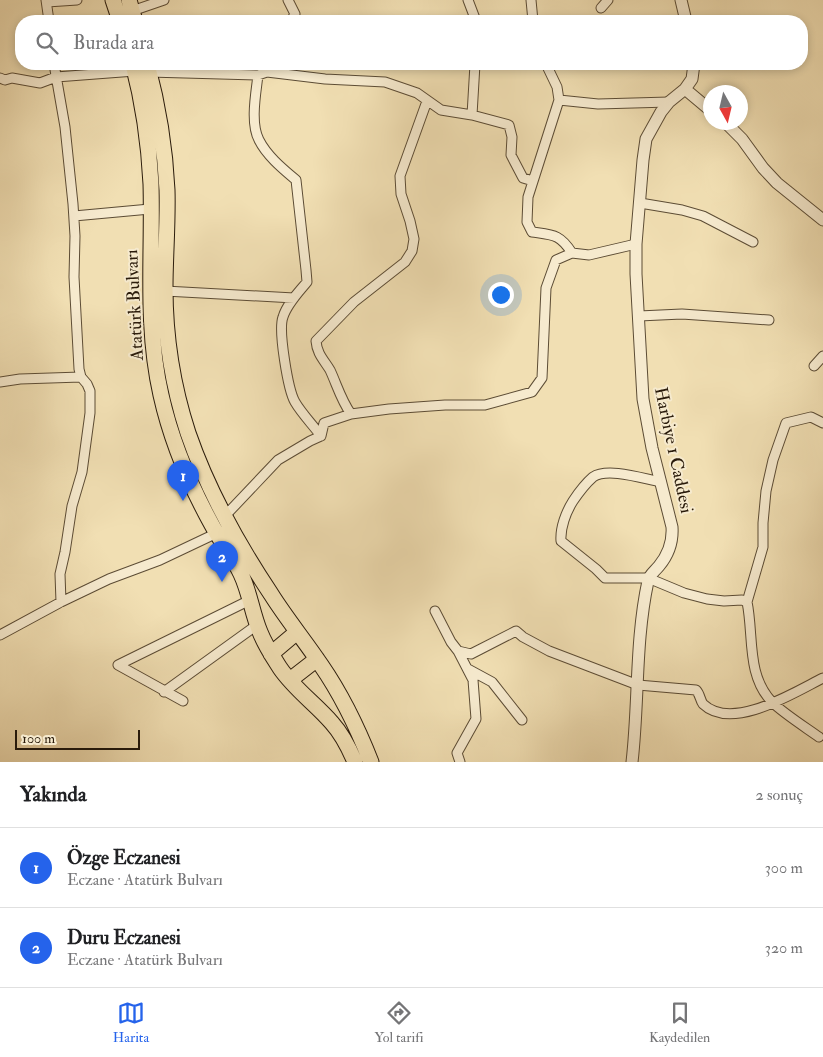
<!DOCTYPE html>
<html lang="tr">
<head>
<meta charset="utf-8">
<style>
  :root { --surface:#fff; --page:#f2f2f2; --text:#202124; --muted:#757577; --line:#e0e0e0; --accent:#2563eb }
  body { margin:0; font-family:"IM FELL Double Pica",serif; background:var(--page); color:var(--text) }
  .compass { position:absolute; left:703px; top:85px; width:45px; height:45px; border-radius:50%; background:var(--surface); box-shadow:0 2px 8px #0003; rotate:172deg }
  .scale { position:absolute; left:15px; bottom:12px; width:125px; box-sizing:border-box; padding-left:5px; border:2px solid #2a1b0b; border-top:0; font-size:14px; line-height:18px; white-space:nowrap; color:#2a1b0b; -webkit-text-stroke:4px #f6eace; paint-order:stroke }
  .you { position:absolute; left:500px; top:294px; width:18px; height:18px; margin:-12px; border:4px solid #fff; border-radius:50%; background:#1a73e8; box-shadow:0 0 0 8px #1a73e833 }
  .badge { display:grid; place-items:center; width:32px; height:32px; border-radius:50%; background:var(--accent); color:#fff; font-size:16px; font-weight:700 }
  .pin { position:absolute; translate:-50% -41px; filter:drop-shadow(0 1px 2px #0008) }
  .pin::after { content:''; position:absolute; top:26px; width:18px; height:15px; background:inherit; clip-path:polygon(0 0,100% 0,50% 100%) }
  .list { margin:0; padding:0; list-style:none }
  h2 { display:flex; justify-content:space-between; align-items:center; height:65px; margin:0; padding:0 20px; font-size:21px }
  h2 small { font-size:16px; font-weight:400; color:var(--muted) }
  .list li { display:grid; grid-template-columns:32px 1fr auto; gap:15px; align-items:center; box-sizing:border-box; height:80px; padding:0 20px; border-top:1px solid var(--line) }
  .list b { display:block; font-size:19px; white-space:nowrap }
  .list p { margin:0; font-size:16px; white-space:nowrap; color:var(--muted) }
  .list em { font-size:16px; font-style:normal; color:var(--muted) }
  .icon { flex:none; width:28px; height:28px; fill:none; stroke:currentColor; stroke-width:2; stroke-linecap:round; stroke-linejoin:round }
  .map { position:relative; flex:none; width:823px; height:762px; overflow:hidden }
  .search { position:absolute; background:var(--surface); box-shadow:0 2px 8px #0003; left:15px; right:15px; top:15px; height:55px; display:flex; align-items:center; gap:12px; box-sizing:border-box; padding:0 18px; border-radius:20px; color:var(--muted); font-size:19px }
  .sheet { height:225px; background:var(--surface) }
  nav { display:flex; justify-content:space-around; align-items:center; box-sizing:border-box; height:70px; border-top:1px solid var(--line); background:var(--surface); font-size:14px; color:var(--muted) }
  nav a { display:grid; justify-items:center; gap:2px }
  nav .on { color:var(--accent) }
  .map>svg:first-child { display:block }
</style>
</head>
<body>
<div class="map">
<svg width="823" height="762" viewBox="0 0 823 762">
  <rect width="100%" height="100%" fill="#f1dfb3"/>
  <filter id="stains"><feTurbulence type="fractalNoise" baseFrequency=".004" numOctaves="4"/><feColorMatrix values="0 0 0 0 .2 0 0 0 0 .09 0 0 0 0 .02 0 0 0 .5 -.17"/></filter>
  <radialGradient id="worn" r=".72"><stop offset=".6" stop-color="#630" stop-opacity="0"/><stop offset="1" stop-color="#630" stop-opacity=".3"/></radialGradient>
  <g fill="none" stroke-linecap="round" stroke-linejoin="round">
    <g stroke="#5c4c35" stroke-width="11">
      <path id="minor" d="M46 0 49 21
        M288 0 295 14 291 21
        M468 0 476 21
        M531 0 533 21
        M47 2 77 0
        M601 8 608 0
        M132 11 164 0
        M54 64 65 127 73 204 75 236 74 277 79 369 81 377 87 384 90 391V413L82 472 72 506 65 552 60 574 61 602
        M546 64 557 87 559 100 598 104 669 102
        M149 72 258 75 267 72 272 64
        M267 72 325 79 385 82 417 93 441 110 472 115 509 125 512 137 511 155 523 178 533 181 535 175
        M258 75C256 93 250 123 259 140 267 156 283 169 296 180L306 270 307 282C298 293 287 304 283 317 278 330 288 390 295 402 302 414 313 425 321 436
        M0 78 5 80 12 78 40 83 56 77 135 71
        M559 100 528 197 527 222 532 232C553 235 560 234 572 253L589 255 636 244
        M472 115 475 64
        M640 203 682 210 703 216 753 242
        M74 216 150 209
        M165 291 294 298
        M639 316 682 314 769 320
        M814 366 823 356
        M0 382 20 379 81 377
        M351 414C341 400 337 385 330 370 324 360 317 354 316 341L354 302 405 262 412 251 414 239 410 221 401 194 400 176 427 101
        M661 482C644 479 608 467 593 477 585 484 579 492 573 501 566 512 560 528 561 541L596 569 605 578H648L684 593 707 599 724 601 742 600 747 602C754 635 746 675 772 702 783 713 805 727 819 737
        M224 517 278 460 310 441 321 436 324 423 351 414 389 409 445 405H485L532 392 542 378 546 288 556 260 572 253
        M747 602 763 547V523L766 491 773 460 786 423 811 417 823 423
        M435 611 451 642 458 651 471 654 516 631 523 637 549 651 638 685 696 690C700 694 700 700 703 704 732 732 795 692 823 678
        M0 635 61 602 109 579 160 560 217 533
        M458 651 473 680 476 719 457 753 460 762
        M468 669 492 682 522 720
        M164 692 257 625
        M183 701 118 665 250 600"/>
    </g>
    <g stroke="#5c4c35" stroke-width="13">
      <path id="tertiary" d="M681 0 686 21
        M685 89 710 110
        M725 122 742 139 763 168 777 183 823 220
        M632 762C639 702 635 641 648 581 649 575 655 571 659 566 669 554 673 542 672 527L652 448 643 399 636 274V244L643 160 646 139 661 112 669 102 685 89 692 79 694 64"/>
    </g>
    <g stroke="#2a1b0b" stroke-width="17">
      <path id="trunk" d="M113 0 120 21
        M129 0 135 21
        M133 64C143 102 149 144 151 184 153 255 145 325 161 395 171 440 190 485 212 525 221 542 233 557 241 574 250 593 252 613 260 632 265 645 273 657 280 668 295 690 316 704 332 723 342 734 349 748 355 762
        M147 64C158 105 165 147 167 190 168 223 165 256 165 288 165 337 173 387 188 433 208 491 237 543 271 594 286 618 305 641 321 665 341 694 358 729 371 762
        M271 654 297 632
        M290 680 317 659"/>
    </g>
    <use href="#minor" stroke="#f6eace" stroke-width="9"/>
    <use href="#tertiary" stroke="#f6eace" stroke-width="11"/>
    <use href="#trunk" stroke="#f1dfb3" stroke-width="15"/>
  </g>
  <g text-anchor="middle" stroke-width="4" stroke-linejoin="round" paint-order="stroke">
    <g font-size="18" fill="#2a1b0b" stroke="#f6eace">
      <text transform="translate(134 305) rotate(-93)" y="6">Atatürk Bulvarı</text>
      <text transform="translate(674 450) rotate(78)" y="6">Harbiye 1 Caddesi</text>
    </g>
  </g>
  <rect width="100%" height="100%" filter="url(#stains)"/>
  <rect width="100%" height="100%" fill="url(#worn)"/>
</svg>
<svg class="compass" viewBox="-18 -18 36 36"><path d="M0-13l5 13h-10z" fill="#e53935"/><path d="M0 13l5-13h-10z" fill="#757577"/></svg>
<div class="scale">100 m</div>
<div class="you"></div>
<div class="pin badge" style="left:183px;top:501px">1</div>
<div class="pin badge" style="left:222px;top:582px">2</div>
<div class="search"><svg class="icon" aria-label="search" viewBox="0 0 24 24"><circle cx="10" cy="10" r="6"/><path d="M15 15l6 6"/></svg>Burada ara</div>
</div>
<section class="sheet">
<h2>Yakında<small>2 sonuç</small></h2>
<ul class="list">
<li><span class="badge">1</span><div><b>Özge Eczanesi</b><p>Eczane · Atatürk Bulvarı</p></div><em>300 m</em></li>
<li><span class="badge">2</span><div><b>Duru Eczanesi</b><p>Eczane · Atatürk Bulvarı</p></div><em>320 m</em></li>
</ul>
</section>
<nav>
<a class="on"><svg class="icon" aria-label="map" viewBox="0 0 24 24"><path d="M3 6l6-2 6 2 6-2v14l-6 2-6-2-6 2zM9 4v14M15 6v14"/></svg>Harita</a>
<a><svg class="icon" aria-label="directions" viewBox="0 0 24 24"><path d="M12 3l9 9-9 9-9-9zM9 14v-3h6M13 9l2 2-2 2"/></svg>Yol tarifi</a>
<a><svg class="icon" aria-label="saved" viewBox="0 0 24 24"><path d="M7 4h10v16l-5-4-5 4z"/></svg>Kaydedilen</a>
</nav>
</body>
</html>
